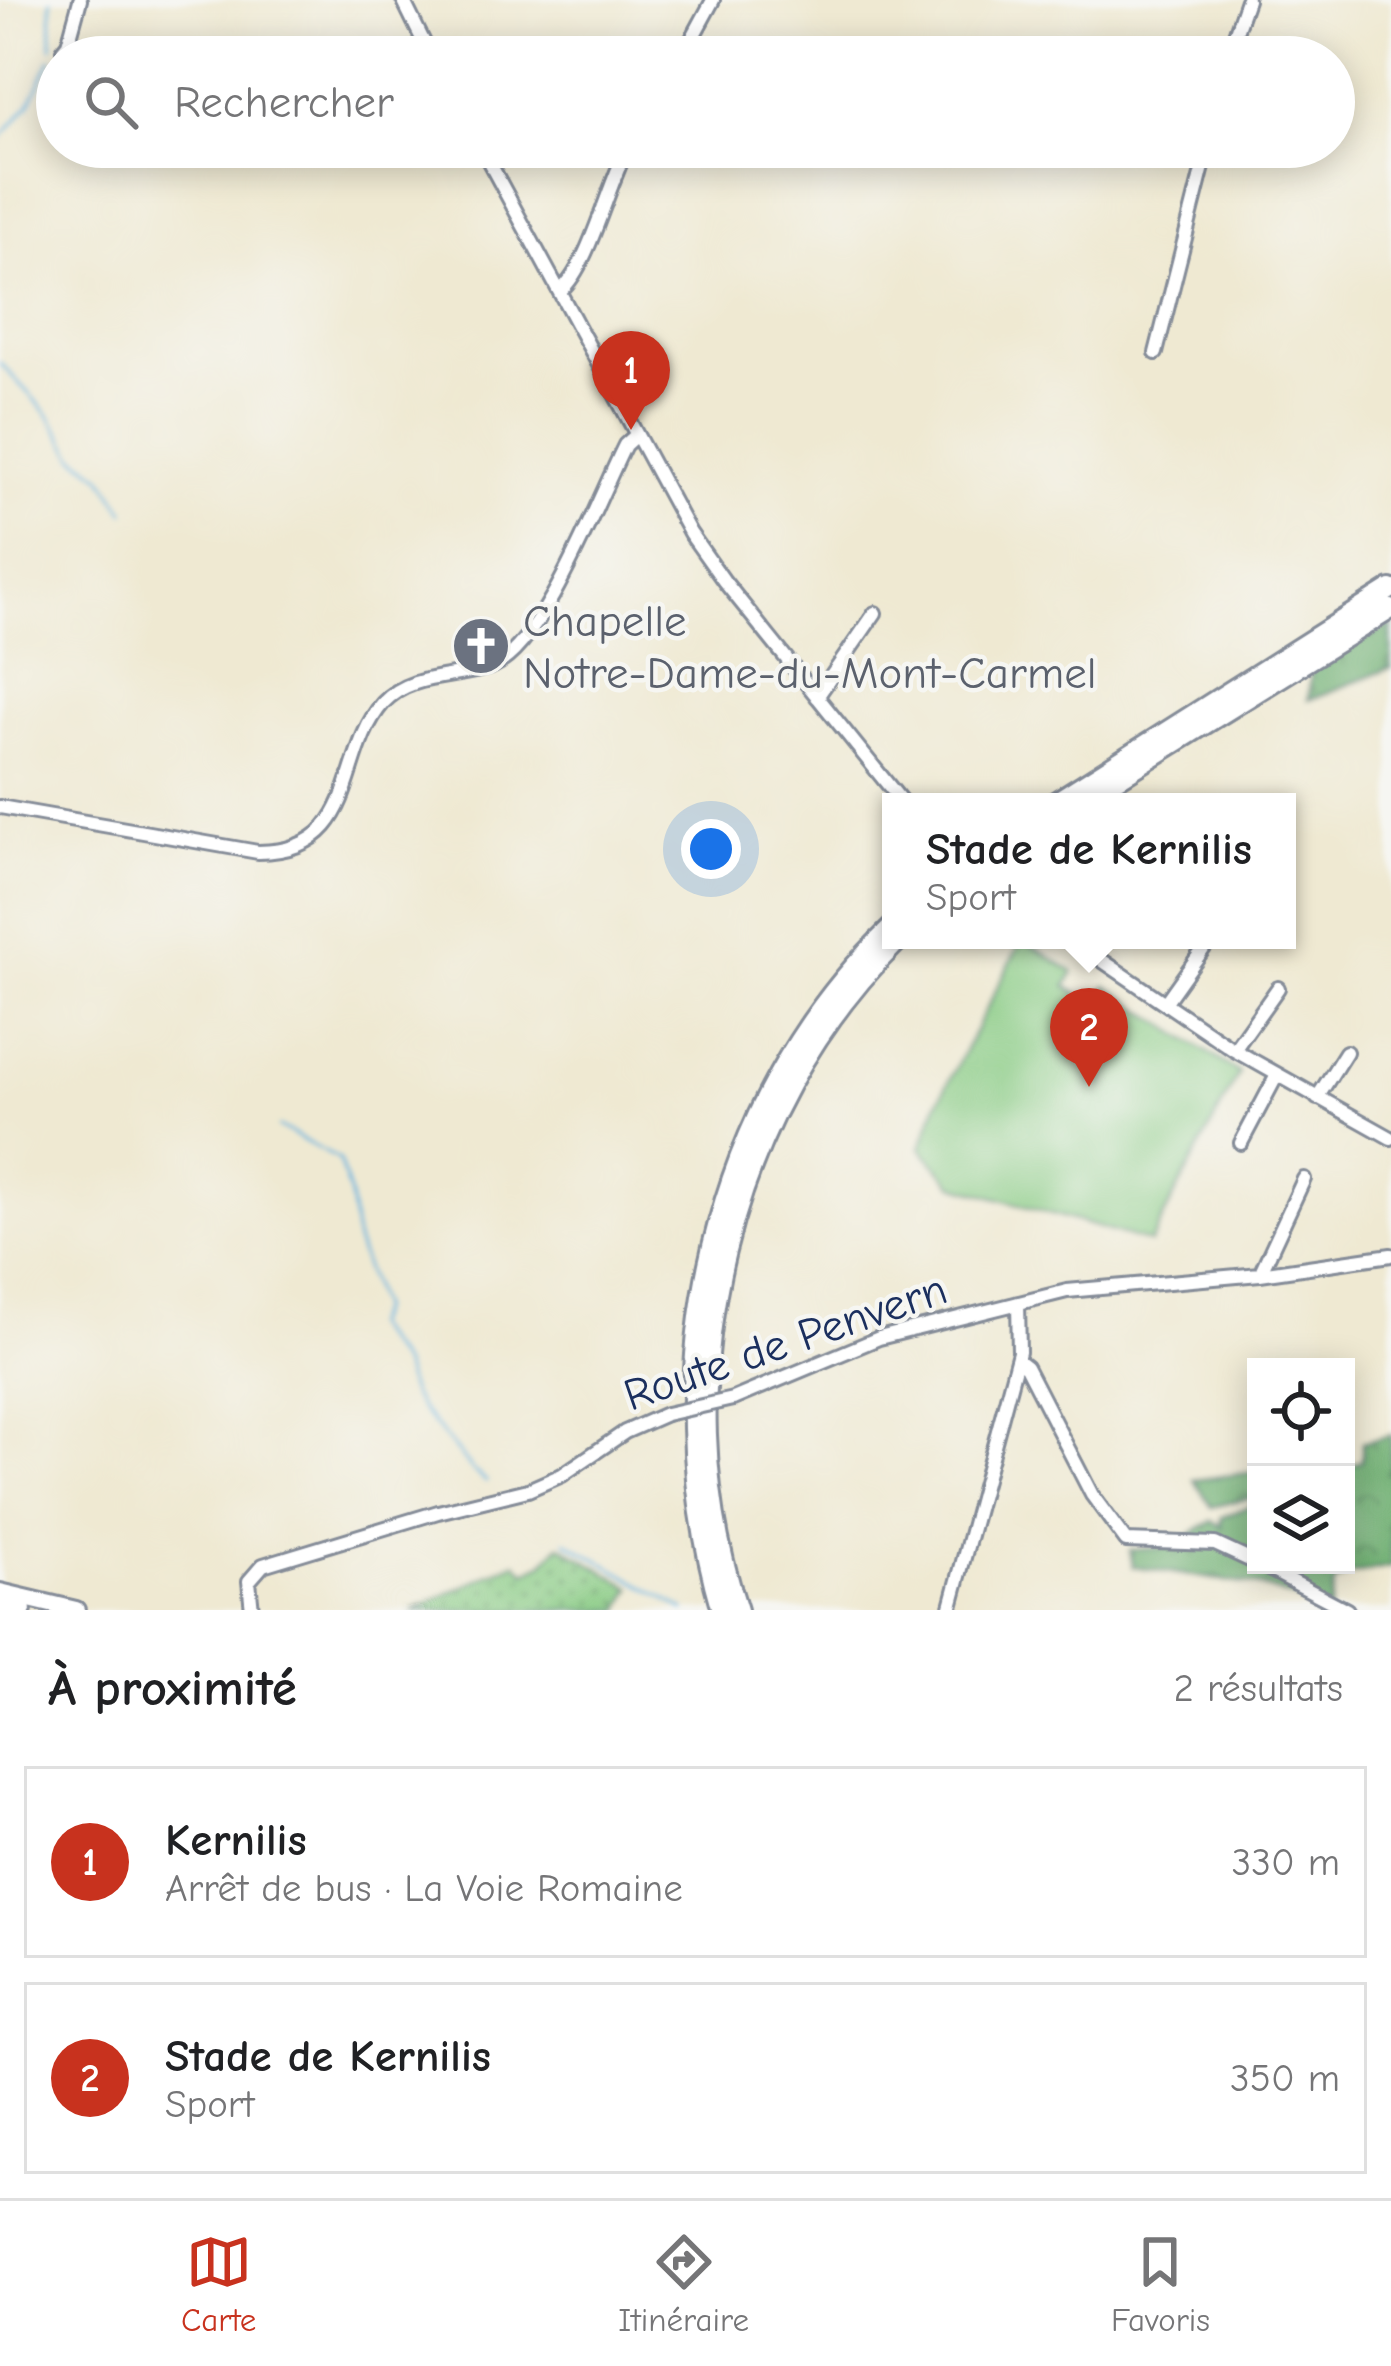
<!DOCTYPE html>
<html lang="fr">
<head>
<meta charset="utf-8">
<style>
  :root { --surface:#fff; --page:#f2f2f2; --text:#202124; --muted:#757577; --line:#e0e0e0; --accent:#c8321e }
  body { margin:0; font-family:"Comic Neue",sans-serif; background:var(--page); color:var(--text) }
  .controls { position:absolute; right:36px; bottom:36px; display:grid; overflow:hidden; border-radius:0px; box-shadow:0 6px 30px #0003 }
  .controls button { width:108px; height:108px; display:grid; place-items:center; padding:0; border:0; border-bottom:3px solid var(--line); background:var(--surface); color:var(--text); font:60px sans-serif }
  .you { position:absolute; left:711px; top:849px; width:42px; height:42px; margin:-30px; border:9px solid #fff; border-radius:50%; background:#1a73e8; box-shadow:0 0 0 18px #1a73e833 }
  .badge { display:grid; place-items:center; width:78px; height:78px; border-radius:50%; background:var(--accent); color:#fff; font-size:39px; font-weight:700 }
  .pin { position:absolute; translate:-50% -99px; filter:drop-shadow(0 3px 6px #0008) }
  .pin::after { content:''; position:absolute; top:63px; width:42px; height:36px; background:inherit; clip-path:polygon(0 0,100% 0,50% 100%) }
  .popup { position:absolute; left:882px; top:793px; width:414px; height:156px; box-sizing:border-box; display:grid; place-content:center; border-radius:0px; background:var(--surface); filter:drop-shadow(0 3px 9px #0005); font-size:39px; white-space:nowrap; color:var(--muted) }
  .popup b { font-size:45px; color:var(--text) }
  .popup::after { content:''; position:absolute; left:50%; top:100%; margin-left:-24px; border:24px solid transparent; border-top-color:var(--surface) }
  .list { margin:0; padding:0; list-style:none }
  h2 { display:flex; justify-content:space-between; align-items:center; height:156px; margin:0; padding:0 48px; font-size:51px }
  h2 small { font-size:39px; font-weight:400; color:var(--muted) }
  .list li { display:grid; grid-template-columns:78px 1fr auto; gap:36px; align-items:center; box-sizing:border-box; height:192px; margin:0 24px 24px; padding:0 24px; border:3px solid var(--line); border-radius:0px }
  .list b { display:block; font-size:45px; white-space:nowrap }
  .list p { margin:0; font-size:39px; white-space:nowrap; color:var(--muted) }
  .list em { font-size:39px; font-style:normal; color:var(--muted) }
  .icon { flex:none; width:66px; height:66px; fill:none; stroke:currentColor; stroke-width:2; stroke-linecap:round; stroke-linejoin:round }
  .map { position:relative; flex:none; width:1391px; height:1610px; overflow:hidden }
  .search { position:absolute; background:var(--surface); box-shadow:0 6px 30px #0003; left:36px; right:36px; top:36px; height:132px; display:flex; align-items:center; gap:30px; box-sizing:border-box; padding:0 42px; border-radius:66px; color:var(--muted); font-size:45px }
  .sheet { height:588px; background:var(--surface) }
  nav { display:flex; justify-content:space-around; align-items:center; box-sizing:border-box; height:168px; border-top:3px solid var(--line); background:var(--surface); font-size:33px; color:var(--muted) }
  nav a { display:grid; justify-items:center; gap:6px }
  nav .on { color:var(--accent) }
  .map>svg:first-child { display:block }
</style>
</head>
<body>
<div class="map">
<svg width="1391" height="1610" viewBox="0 0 1391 1610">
  <defs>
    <pattern id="grass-dots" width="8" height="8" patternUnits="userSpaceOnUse" patternTransform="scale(3)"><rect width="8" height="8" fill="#87ca82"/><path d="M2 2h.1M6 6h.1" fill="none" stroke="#6ea46e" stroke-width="1.8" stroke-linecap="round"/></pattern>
    <pattern id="forest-crowns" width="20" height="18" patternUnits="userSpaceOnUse" patternTransform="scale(3)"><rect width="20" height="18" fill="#6dae70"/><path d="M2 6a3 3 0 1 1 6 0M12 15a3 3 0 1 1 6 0" fill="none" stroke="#598e5f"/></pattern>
  </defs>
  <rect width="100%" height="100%" fill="#f6f6f2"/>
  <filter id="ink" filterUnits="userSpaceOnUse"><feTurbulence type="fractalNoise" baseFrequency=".00833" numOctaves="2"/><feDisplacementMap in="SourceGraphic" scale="24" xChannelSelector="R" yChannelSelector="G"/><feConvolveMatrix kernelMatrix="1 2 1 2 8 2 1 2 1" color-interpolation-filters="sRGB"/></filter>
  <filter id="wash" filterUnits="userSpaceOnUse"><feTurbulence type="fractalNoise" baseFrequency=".004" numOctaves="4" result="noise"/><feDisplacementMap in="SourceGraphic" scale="48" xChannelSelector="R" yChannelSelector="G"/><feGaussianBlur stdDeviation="2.7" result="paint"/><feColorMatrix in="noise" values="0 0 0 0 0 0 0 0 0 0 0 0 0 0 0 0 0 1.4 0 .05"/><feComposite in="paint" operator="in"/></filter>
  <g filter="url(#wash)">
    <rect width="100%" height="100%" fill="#efe9d2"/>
    <path fill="url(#grass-dots)" stroke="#517c70" stroke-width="3" d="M560 1545 632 1588 620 1610H412L516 1562 526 1572 542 1564Z"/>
    <path fill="url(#forest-crowns)" stroke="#446e67" stroke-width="3" d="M1391 625V668L1308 700 1312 665Z
      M1391 1435V1567L1349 1575 1334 1583 1330 1610 1258 1586 1133 1567 1130 1550 1171 1547 1212 1521 1221 1526 1222 1517 1254 1504 1250 1498 1212 1507 1194 1480 1256 1472V1565H1346V1466L1362 1461V1443Z"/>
    <path fill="#87ca82" stroke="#517c70" stroke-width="3" d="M1022 940 1074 972 1066 986 1094 1004 1106 986 1239 1073 1150 1243 954 1185 921 1148 938 1102Z"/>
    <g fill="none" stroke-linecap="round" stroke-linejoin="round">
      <path stroke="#65b4df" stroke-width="3" d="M51 0 52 47
        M0 138 30 104 51 59
        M0 363 48 414 75 456 102 476 125 512
        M279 1127 339 1160 350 1196 356 1241 379 1308 371 1326 402 1366 411 1394 421 1409 473 1471 486 1481
        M566 1541 685 1610"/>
    </g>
  </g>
  <g filter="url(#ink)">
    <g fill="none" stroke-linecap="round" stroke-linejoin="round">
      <g stroke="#858c98" stroke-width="18">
        <path id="minor" d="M403 0 431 57
          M63 50 68 44 80 0
          M682 57 713 0
          M1227 57 1247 0
          M481 147 690 533 724 581 902 802
          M561 290C589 266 608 184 628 147
          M1156 353 1208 147
          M817 697 875 613
          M0 807 258 852C362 851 336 757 383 703 412 671 460 680 495 665 544 643 599 496 625 445L636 435
          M1072 940 1234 1050 1391 1138
          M1165 1003 1209 941
          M1234 1050 1278 988
          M1317 1098 1346 1052
          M1241 1143 1277 1075
          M1260 1274 1304 1179
          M1017 1360 1026 1367 1092 1495 1126 1541 1215 1544 1256 1563
          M733 1399 879 1338 1067 1291 1260 1274 1391 1255
          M1261 1565 1347 1610
          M252 1610 249 1581 263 1565 438 1512 528 1490 562 1475 625 1432 666 1414
          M950 1610 1019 1352 1018 1303"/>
      </g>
      <g stroke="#858c98" stroke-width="22">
        <path id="major" d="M0 1592 76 1610
          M0 1606 23 1610"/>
      </g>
      <g stroke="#858c98" stroke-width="24">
        <path id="highway" d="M1055 802 1391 589
          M1080 802 1391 609
          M721 1610C652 1374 710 1101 891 928
          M738 1610C662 1382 727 1109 899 940"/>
      </g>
      <use href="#minor" stroke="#fff" stroke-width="12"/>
      <use href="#major" stroke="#fff" stroke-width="16"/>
      <use href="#highway" stroke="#fff" stroke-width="18"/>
      <g stroke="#858c98" stroke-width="18" stroke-linecap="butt">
        <path id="minor-bridge" d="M666 1414 733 1399"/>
      </g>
      <use href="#minor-bridge" stroke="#fff" stroke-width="12"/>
    </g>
  </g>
  <defs>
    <g id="church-disc" transform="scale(3)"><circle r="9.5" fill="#6b7280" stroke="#f6f6f2"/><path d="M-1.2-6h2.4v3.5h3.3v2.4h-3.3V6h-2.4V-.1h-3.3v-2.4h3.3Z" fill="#fff"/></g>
  </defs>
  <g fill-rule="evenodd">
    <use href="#church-disc" x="481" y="646"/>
  </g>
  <g text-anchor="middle" stroke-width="9" stroke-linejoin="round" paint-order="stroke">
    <g font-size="45" fill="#5b616d" stroke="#f6f6f2" text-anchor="start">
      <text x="523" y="636">Chapelle<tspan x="523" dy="52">Notre-Dame-du-Mont-Carmel</tspan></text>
    </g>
    <g font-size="45" fill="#1b2f5e" stroke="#f6f6f2">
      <text transform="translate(785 1341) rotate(-19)" y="16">Route de Penvern</text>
    </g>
  </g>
</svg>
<div class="controls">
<button><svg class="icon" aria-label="locate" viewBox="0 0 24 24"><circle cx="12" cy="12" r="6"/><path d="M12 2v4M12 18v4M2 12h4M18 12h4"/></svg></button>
<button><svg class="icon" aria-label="layers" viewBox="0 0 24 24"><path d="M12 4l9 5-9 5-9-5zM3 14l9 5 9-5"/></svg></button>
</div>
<div class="you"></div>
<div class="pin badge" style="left:631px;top:430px">1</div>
<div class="pin badge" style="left:1089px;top:1087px">2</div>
<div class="popup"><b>Stade de Kernilis</b>Sport</div>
<div class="search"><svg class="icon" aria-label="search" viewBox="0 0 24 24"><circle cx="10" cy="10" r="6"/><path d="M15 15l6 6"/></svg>Rechercher</div>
</div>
<section class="sheet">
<h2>À proximité<small>2 résultats</small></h2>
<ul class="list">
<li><span class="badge">1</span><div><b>Kernilis</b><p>Arrêt de bus · La Voie Romaine</p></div><em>330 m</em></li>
<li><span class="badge">2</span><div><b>Stade de Kernilis</b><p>Sport</p></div><em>350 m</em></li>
</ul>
</section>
<nav>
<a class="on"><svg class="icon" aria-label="map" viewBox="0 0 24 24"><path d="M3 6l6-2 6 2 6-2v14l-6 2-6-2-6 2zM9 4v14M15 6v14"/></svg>Carte</a>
<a><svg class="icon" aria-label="directions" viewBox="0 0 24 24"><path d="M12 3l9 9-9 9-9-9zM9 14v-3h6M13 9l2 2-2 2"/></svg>Itinéraire</a>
<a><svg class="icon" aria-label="saved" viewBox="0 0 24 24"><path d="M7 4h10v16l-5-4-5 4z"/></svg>Favoris</a>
</nav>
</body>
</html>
